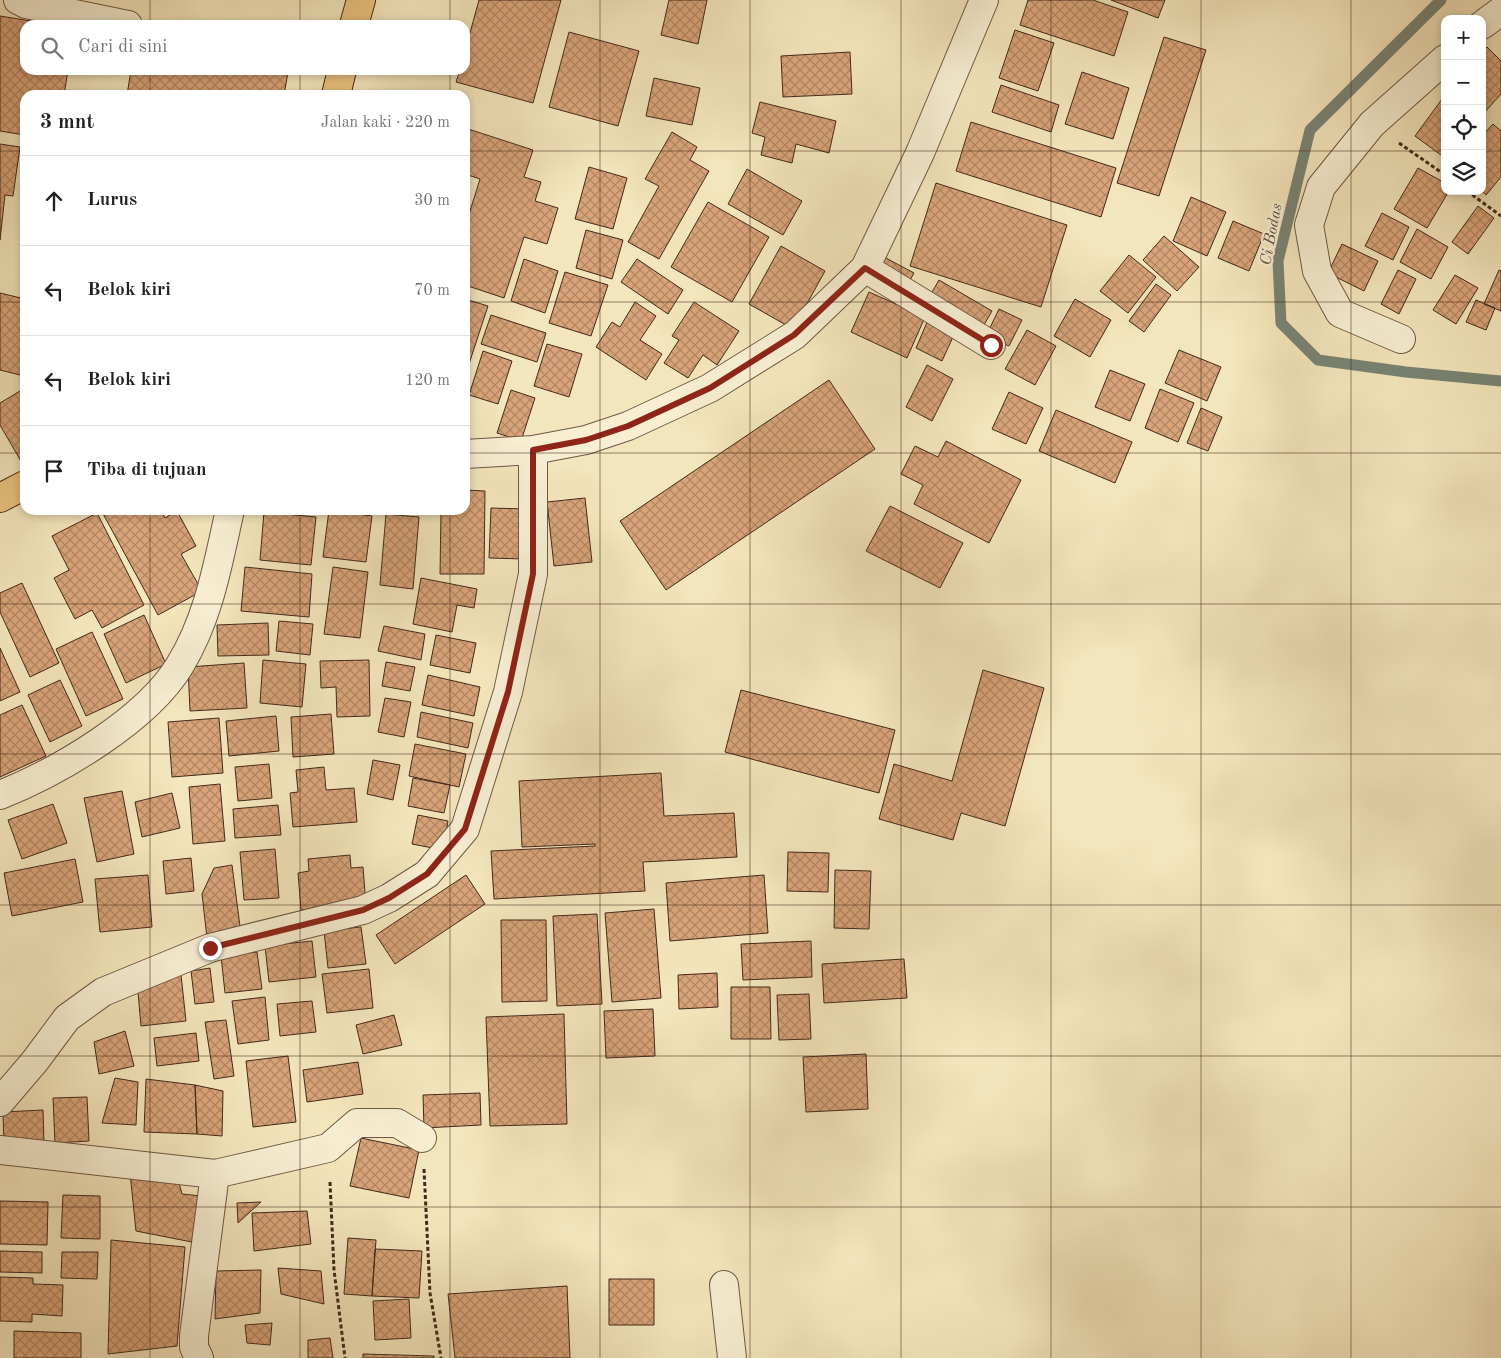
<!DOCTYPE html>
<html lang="id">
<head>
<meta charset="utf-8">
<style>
  :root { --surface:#fff; --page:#f2f2f2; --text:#202124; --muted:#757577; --line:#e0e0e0 }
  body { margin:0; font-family:"Old Standard TT",serif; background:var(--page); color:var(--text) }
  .controls { position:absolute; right:15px; top:15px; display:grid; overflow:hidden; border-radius:10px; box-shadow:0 2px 8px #0003 }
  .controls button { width:45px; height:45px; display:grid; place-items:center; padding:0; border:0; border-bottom:1px solid var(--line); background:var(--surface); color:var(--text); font:25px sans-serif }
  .stop { position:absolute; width:15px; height:15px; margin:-11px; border:4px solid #8f2418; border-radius:50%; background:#fff }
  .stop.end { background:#8f2418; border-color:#fff; box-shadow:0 1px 5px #0008 }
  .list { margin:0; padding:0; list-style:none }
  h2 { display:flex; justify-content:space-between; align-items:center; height:65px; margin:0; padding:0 20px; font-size:21px }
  h2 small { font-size:16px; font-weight:400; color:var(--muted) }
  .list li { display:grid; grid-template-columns:32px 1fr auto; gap:15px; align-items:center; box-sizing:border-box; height:90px; padding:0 20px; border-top:1px solid var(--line) }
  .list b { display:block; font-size:19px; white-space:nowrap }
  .list em { font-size:16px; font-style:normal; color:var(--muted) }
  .icon { flex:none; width:28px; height:28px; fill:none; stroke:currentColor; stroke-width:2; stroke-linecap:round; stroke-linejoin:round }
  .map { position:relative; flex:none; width:1501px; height:1358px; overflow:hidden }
  .search { position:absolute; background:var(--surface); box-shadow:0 2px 8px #0003; left:20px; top:20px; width:450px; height:55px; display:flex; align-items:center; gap:12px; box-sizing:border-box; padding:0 18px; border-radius:15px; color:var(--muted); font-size:19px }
  .panel { position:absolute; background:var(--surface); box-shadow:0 2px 8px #0003; left:20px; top:90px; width:450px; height:425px; border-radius:15px }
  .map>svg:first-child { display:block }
</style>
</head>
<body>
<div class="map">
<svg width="1501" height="1358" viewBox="0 0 1501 1358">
  <defs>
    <pattern id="building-cross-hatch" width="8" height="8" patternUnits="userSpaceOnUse" patternTransform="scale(1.25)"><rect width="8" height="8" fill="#d9a479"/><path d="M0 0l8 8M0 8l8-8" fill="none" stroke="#b28662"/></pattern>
  </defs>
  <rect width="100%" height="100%" fill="#f4e6bc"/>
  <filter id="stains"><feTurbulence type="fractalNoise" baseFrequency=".004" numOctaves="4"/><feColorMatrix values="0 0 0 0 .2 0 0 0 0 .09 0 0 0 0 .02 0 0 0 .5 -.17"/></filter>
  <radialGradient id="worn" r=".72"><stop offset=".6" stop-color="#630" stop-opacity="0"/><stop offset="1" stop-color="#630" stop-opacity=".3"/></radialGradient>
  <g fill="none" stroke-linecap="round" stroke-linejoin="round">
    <path stroke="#788474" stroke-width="11" d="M1441 0 1310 130 1278 261 1281 323 1318 360 1406 372 1501 381"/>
  </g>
  <path fill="url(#building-cross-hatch)" stroke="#43291b" d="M479 0H561L533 103 456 82 460 70H465V51Z
    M669 0H707L698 44 661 35Z
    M1028 0H1093L1128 12 1114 56 1020 25Z
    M1111 0H1165L1158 18Z
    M0 16 56 25H25V70H68L64 95H25V135L0 131Z
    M1015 30 1054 43 1038 91 999 78Z
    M569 32 639 51 618 126 549 107Z
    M1164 37 1206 50 1159 196 1117 183Z
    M1487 47 1501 61V94L1484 113 1482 52Z
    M850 52 852 94 783 97 781 56Z
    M131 70H278L288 72 284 95H127Z
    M1082 72 1129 88 1113 139 1065 124Z
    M654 78 700 88 692 125 646 116Z
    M1001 85 1059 105 1051 132 992 112Z
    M1445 95V158L1415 136Z
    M760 102 836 121 829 153 796 144 792 163 761 155 765 137 752 133Z
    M971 122 1116 168 1101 217 956 171Z
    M1493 124 1501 131V177L1486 195 1482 191V136Z
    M465 128 533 150 524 177 541 182 535 201 558 208 547 244 524 237 504 298 465 285V227L480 179 465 174Z
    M672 132 697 147 690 160 709 171 659 259 628 242 659 186 645 179Z
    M0 144 20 147 13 196 5 195 0 240Z
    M589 167 627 178 613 229 575 219Z
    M1418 168 1445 183V191H1449L1427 228 1394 209Z
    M747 169 802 201 783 235 728 204Z
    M936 183 1067 225 1041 307 910 266Z
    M1191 197 1226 212 1207 256 1173 241Z
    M708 202 769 237 732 302 671 267Z
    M1478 206 1494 218 1468 254 1452 242Z
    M1382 213 1409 227 1393 260 1365 246Z
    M1233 221 1264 234 1249 271 1218 258Z
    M1417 229 1448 247 1431 279 1400 262Z
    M586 230 623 240 612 279 576 268Z
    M1164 236 1199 267 1177 291 1143 260Z
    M1342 244 1378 261 1364 291 1328 273Z
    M781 246 825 271 793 329 749 304Z
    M1129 255 1156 277 1128 313 1100 291Z
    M884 257 914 273 906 287 877 270Z
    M524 259 558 271 545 313 511 301Z
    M637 259 683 290 668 314 621 282Z
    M1398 270 1416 279 1399 314 1381 304Z
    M1499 270 1501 271V311L1484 304Z
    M565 272 608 285 591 336 549 323Z
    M1455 275 1478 288 1456 324 1433 310Z
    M939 280 992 311 981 330 928 299Z
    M1156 284 1171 295 1144 332 1129 321Z
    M869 292 925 317 907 358 851 332Z
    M0 293 25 299V354L20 375 0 370Z
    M465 299 488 306 467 370 465 369Z
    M1075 299 1111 320 1090 357 1054 336Z
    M1476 300 1495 308 1486 330 1466 322Z
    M635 302 656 316 640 340 662 354 646 380 596 347 612 322 620 327Z
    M694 302 739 331 717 365 703 355 688 378 664 363 679 340 672 336Z
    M999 309 1022 320 1009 346 986 336Z
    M931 313 958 326 942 361 916 348Z
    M491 315 546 333 537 362 481 344Z
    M1027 330 1056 346 1035 385 1005 369Z
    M547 344 582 354 569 397 534 386Z
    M1179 350 1221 367 1207 401 1165 383Z
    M483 351 512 361 498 404 469 395Z
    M927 365 953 379 932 421 906 407Z
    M1110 370 1145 384 1130 421 1095 407Z
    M829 380 875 449 666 590 620 521Z
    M25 388V461L22 463 0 425V403Z
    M1160 389 1194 403 1178 442 1145 428Z
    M511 390 535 398 521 441 497 433Z
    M1009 392 1043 408 1026 444 992 429Z
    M1201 408 1222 417 1208 451 1187 443Z
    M1056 410 1132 442 1115 483 1039 451Z
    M946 441 1021 480 989 543 914 504 923 485 901 474 915 446 938 457Z
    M465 490 485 491 484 574H440L441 510H465Z
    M585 498 592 562 554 566 547 502Z
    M890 506 963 543 940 588 866 551Z
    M491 508 526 509 525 559 489 558Z
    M101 510H161L165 518 177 511 196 546 181 554 202 591 158 615Z
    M329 510 372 516 366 562 323 557Z
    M264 512 316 517 311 565 260 560Z
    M97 513 144 605 102 628 92 610 75 619 54 578 69 570 52 536Z
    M386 514 419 517 413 589 380 585Z
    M245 567 312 574 309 617 241 611Z
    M333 567 368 572 360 638 324 634Z
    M421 578 477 589 474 608 457 605 452 632 413 624Z
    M22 583 59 663 30 677 0 612V593Z
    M144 615 166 664 126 683 104 634Z
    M279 621 313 624 310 655 276 651Z
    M268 623 269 655 218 656 217 625Z
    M384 626 425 634 421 660 378 651Z
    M92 632 123 699 86 716 56 649Z
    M436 635 476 643 470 673 430 665Z
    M0 648 20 692 0 701Z
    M263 660 306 664 302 707 260 703Z
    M369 660 370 716 337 717 336 687 321 688 320 661Z
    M386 662 415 667 410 691 382 686Z
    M244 663 247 708 190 711 188 667Z
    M983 670 1044 688 1005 826 961 813 953 840 879 819 894 764 952 781Z
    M428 675 480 687 474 716 422 705Z
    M60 680 82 726 50 742 28 695Z
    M741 690 895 730 879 793 725 752Z
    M385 698 411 702 404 737 378 732Z
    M22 705 46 756 0 777V715Z
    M421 712 473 723 468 748 417 737Z
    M331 714 334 754 293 757 291 717Z
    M276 716 279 751 229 756 226 721Z
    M219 718 223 773 172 777 168 722Z
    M415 744 466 754 459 787 409 776Z
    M373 760 400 765 393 800 367 794Z
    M269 764 272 798 238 801 235 767Z
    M324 767 326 790 354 788 357 822 293 827 290 793 298 792 296 770Z
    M661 773 664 816 734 813 737 857 643 862 645 891 494 899 491 851 595 846V844L522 847 519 781Z
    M413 778 450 785 444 813 408 806Z
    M220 784 225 841 193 844 189 787Z
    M122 791 134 854 97 862 84 798Z
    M172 793 180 828 142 837 135 802Z
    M53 804 67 843 22 859 8 820Z
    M278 805 281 835 235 838 233 809Z
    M418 815 448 821 443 850 412 844Z
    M275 849 279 898 244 900 240 852Z
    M788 852 829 853 828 892 787 891Z
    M350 855 351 868 363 867 366 905 301 910 298 873 309 871 308 859Z
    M191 858 194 891 166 894 163 861Z
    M75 859 83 902 12 916 4 873Z
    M232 865 241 934 207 938 202 894 214 868Z
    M835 870 871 871 869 929 834 928Z
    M148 875 152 927 100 932 95 879Z
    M466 875 485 904 395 964 376 935Z
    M764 875 768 933 670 941 666 883Z
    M654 909 661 998 612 1002 605 913Z
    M597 914 602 1004 557 1006 553 916Z
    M501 920H546L547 1001 502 1002Z
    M361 927 366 964 328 968 324 931Z
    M312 941 316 977 269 982 265 946Z
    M811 941 812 977 743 980 741 944Z
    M257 952 262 989 225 993 221 956Z
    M904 959 907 998 824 1003 822 964Z
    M210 968 214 1002 195 1004 191 971Z
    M369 969 373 1008 327 1013 322 974Z
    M717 973 718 1007 679 1009 678 975Z
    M181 975 186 1021 141 1026 137 981Z
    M731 987H770L771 1039H731Z
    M809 994 811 1039 779 1040 777 995Z
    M265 997 269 1040 238 1044 232 1001Z
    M312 1001 316 1032 280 1036 277 1004Z
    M653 1009 655 1056 606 1058 604 1011Z
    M564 1014 567 1124 490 1126 486 1017Z
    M394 1015 402 1045 363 1054 356 1025Z
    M226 1020 234 1076 214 1079 205 1022Z
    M125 1031 134 1066 99 1074 94 1042Z
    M196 1033 199 1061 157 1066 154 1038Z
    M866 1054 868 1109 806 1112 803 1057Z
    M288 1056 296 1122 253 1127 246 1061Z
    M358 1062 363 1094 307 1102 303 1070Z
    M115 1078 138 1082 136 1125 102 1123Z
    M146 1079 195 1085 197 1134 144 1132Z
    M195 1085 223 1091 222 1136 197 1134Z
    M480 1093 481 1125 424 1128 423 1095Z
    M87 1097 89 1141 55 1143 53 1098Z
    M43 1110 44 1144 4 1146 3 1112Z
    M361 1138 419 1150 409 1198 350 1186Z
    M130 1173 178 1179 182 1194 201 1196 197 1243 136 1231Z
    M63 1195 100 1196V1239L61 1238Z
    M0 1201 48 1202 47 1245 0 1244Z
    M261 1202 238 1223 237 1203Z
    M307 1211 311 1244 254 1251 252 1213Z
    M348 1238 376 1240 372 1296 344 1294Z
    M111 1240 185 1247 177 1346 108 1354Z
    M375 1249 422 1251 419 1298 372 1296Z
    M0 1251 42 1252V1273L0 1272Z
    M62 1252H98L97 1279 61 1278Z
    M278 1268 321 1271 324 1304 281 1294Z
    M261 1270 260 1313 215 1319 216 1271Z
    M0 1277 33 1278V1284L63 1285 62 1316 32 1314V1322L0 1321Z
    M609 1279H654V1325H609Z
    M567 1286 570 1358H455L448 1294Z
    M409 1299 411 1338 375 1340 373 1301Z
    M272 1323 270 1345 247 1343 245 1325Z
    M14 1331 81 1333V1358H14Z
    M330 1338 333 1358H308V1340Z
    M363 1354 434 1356V1358H363Z"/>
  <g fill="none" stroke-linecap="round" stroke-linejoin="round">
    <g stroke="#6f5843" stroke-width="30">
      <path id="minor" d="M18 0 26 4 128 25
        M1482 25 1501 11
        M865 268 991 345
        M1401 339 1340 313 1317 271 1309 225 1321 187 1372 124 1445 59
        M465 454 533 450 586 440 628 426 710 388 795 335 865 268 920 153 984 0
        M0 795C58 772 147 720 180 665 209 618 218 563 230 510
        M0 1102 35 1061 67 1018 103 992 210 948 363 910 389 898 427 874 465 829 508 692 533 574V450
        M0 1150 215 1174 328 1148 357 1123H397L422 1138
        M724 1285 732 1358
        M199 1358 194 1347V1336L215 1174"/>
    </g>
    <g stroke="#43291b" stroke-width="30">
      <path id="major" d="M354 25 361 0
        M336 95 342 70
        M0 498 25 485"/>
    </g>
    <path stroke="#43291b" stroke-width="3" stroke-dasharray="4 2.5" stroke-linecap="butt" d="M1399 143 1445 175
      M1467 191 1501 216
      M424 1169 430 1293 441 1358
      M330 1182 334 1270 345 1358"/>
    <use href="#minor" stroke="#f8efd3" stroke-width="28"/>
    <use href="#major" stroke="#eac37e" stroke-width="28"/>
  </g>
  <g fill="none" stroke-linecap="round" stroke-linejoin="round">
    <path stroke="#8f2418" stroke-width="6" d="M210 948 363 910 389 898 427 874 465 829 508 692 533 574V450L586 440 628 426 710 388 794 335 865 268 991 345"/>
  </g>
  <path fill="none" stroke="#43291b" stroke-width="1" stroke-opacity="0.55" d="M150 0V25M300 0V25M450 0V25M600 0V1358M750 0V1358M901 0V1358M1051 0V1358M1201 0V1358M1351 0V1358M150 70V95M300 70V95M450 70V95M0 151H25M465 151H1445M1482 151H1501M0 302H25M465 302H1501M0 453H25M465 453H1501M150 510V1358M300 510V1358M450 510V1358M0 604H1501M0 754H1501M0 905H1501M0 1056H1501M0 1207H1501"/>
  <g text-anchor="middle" stroke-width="4.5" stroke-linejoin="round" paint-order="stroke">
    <g font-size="16" font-style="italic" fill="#594f40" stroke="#f8efd3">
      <text transform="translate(1270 234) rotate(-79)" y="6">Ci Bodas</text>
    </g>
  </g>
  <rect width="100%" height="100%" filter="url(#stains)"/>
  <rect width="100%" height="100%" fill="url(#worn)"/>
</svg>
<div class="controls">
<button>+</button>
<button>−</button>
<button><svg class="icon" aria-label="locate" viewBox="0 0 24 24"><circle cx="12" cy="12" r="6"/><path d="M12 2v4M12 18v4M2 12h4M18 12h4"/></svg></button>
<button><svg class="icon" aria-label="layers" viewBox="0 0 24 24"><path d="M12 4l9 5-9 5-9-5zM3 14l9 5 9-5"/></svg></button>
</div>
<div class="stop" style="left:991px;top:345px"></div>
<div class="stop end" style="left:210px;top:948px"></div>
<div class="search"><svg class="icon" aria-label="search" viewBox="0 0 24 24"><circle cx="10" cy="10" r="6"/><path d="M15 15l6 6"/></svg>Cari di sini</div>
<section class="panel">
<h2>3 mnt<small>Jalan kaki · 220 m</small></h2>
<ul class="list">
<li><svg class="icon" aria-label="ahead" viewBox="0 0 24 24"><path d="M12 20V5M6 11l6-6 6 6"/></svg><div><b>Lurus</b></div><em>30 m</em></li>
<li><svg class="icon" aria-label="left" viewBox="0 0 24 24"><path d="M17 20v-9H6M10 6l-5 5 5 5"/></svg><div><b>Belok kiri</b></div><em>70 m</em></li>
<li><svg class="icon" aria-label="left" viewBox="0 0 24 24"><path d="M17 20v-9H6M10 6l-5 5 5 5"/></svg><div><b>Belok kiri</b></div><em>120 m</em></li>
<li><svg class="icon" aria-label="arrive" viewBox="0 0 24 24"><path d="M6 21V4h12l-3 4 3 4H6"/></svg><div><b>Tiba di tujuan</b></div></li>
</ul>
</section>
</div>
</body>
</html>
